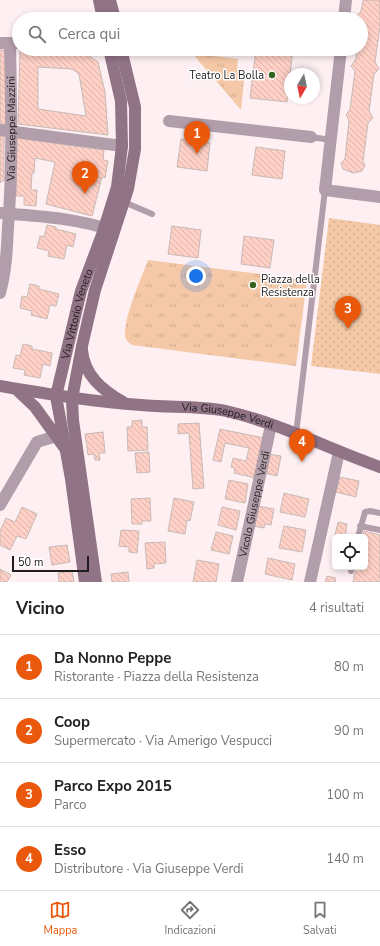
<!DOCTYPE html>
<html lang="it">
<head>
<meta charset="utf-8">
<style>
  :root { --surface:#fff; --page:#f2f2f2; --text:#222; --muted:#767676; --line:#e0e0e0; --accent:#ea580c }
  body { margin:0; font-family:"Nunito Sans",sans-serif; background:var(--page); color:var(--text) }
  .controls { position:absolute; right:12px; bottom:12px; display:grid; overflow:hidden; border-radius:6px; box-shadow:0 2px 6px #0003 }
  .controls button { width:36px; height:36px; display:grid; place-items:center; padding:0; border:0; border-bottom:1px solid var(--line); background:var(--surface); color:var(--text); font:20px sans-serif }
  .compass { position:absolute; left:284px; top:68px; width:36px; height:36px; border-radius:50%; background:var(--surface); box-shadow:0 2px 6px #0003; rotate:189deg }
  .scale { position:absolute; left:12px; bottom:10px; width:77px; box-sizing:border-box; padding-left:4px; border:2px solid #211c1d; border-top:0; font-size:11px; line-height:14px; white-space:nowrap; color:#211c1d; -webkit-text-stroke:3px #fff; paint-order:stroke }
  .you { position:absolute; left:196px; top:276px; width:14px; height:14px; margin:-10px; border:3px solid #fff; border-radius:50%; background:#1a73e8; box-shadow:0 0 0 6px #1a73e833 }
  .badge { display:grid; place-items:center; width:26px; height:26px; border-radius:50%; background:var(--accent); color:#fff; font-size:13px; font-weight:700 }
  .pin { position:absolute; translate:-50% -33px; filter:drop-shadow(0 1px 2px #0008) }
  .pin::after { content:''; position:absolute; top:21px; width:14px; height:12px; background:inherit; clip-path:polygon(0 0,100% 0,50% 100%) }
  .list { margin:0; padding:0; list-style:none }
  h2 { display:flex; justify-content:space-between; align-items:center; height:52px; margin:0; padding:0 16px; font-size:17px }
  h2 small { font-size:13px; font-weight:400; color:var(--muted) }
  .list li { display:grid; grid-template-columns:26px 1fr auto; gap:12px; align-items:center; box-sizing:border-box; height:64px; padding:0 16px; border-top:1px solid var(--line) }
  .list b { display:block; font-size:15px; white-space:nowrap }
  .list p { margin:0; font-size:13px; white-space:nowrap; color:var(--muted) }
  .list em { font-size:13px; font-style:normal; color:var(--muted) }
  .icon { flex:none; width:22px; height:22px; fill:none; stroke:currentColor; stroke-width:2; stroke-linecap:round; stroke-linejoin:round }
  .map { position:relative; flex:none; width:380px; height:582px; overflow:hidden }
  .search { position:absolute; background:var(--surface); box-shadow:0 2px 6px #0003; left:12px; right:12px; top:12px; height:44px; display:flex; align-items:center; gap:10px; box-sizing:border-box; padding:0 14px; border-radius:22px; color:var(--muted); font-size:15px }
  .sheet { height:308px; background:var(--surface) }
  nav { display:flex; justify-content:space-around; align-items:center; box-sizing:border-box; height:56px; border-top:1px solid var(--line); background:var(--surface); font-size:11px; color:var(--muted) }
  nav a { display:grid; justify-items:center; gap:2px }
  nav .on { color:var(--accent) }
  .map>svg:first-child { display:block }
</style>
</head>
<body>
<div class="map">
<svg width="380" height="582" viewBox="0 0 380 582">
  <defs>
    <pattern id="grass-tufts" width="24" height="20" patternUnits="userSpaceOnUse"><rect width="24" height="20" fill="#f5c9a7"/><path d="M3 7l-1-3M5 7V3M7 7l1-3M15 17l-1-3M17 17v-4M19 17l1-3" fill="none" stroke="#d2ac8f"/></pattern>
    <pattern id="park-dots" width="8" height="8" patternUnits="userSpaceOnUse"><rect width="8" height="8" fill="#f5c9a7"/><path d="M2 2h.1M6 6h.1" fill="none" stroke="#d2ac8f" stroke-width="1.8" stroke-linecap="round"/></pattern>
    <pattern id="building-back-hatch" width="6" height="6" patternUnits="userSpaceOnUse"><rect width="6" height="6" fill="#fed0c6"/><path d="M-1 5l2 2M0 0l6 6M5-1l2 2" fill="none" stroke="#d9b2aa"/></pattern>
  </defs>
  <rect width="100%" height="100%" fill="#fef0f2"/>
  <path fill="url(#grass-tufts)" d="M201 49H239V53Z
    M192 53 238 59 237 70 245 71 241 110Z
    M148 260 307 280 296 366 132 345C128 342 125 340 125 335 124 317 141 279 148 260Z"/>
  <path fill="url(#park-dots)" d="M329 218 380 225V374L311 366Z"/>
  <path fill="url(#building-back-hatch)" stroke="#c7bab7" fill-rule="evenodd" d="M363 0H380V26L375 62 379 69 374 74 369 111 373 118 368 123 363 161 365 166 362 171 353 173 343 169 341 163 345 159 349 120 346 115 350 109 355 71 351 66 356 59 357 49H361V19L356 17 361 11Z
    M20 49H79L98 62 105 92 108 135 18 124ZM38 67 72 69 79 74 86 116 38 109Z
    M256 49H293L287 102 250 98Z
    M0 50H5L7 125 0 124Z
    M0 136 4 137V180L0 183Z
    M17 138 104 150 103 160 108 161 105 178 102 177 92 216 46 204 55 162 35 158 34 173H32L31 190H37L36 206 24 205V196H16Z
    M181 139 210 143 207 171 177 167Z
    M256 147 285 151 282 179 252 175Z
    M47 225 56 227V229L76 234 73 247 67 245 64 259 48 256 49 251 37 248 40 236 44 237Z
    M172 226 201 230 198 258 168 254Z
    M244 236 274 240 270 268 241 264Z
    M30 284 39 286V289L59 294 56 306 50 305 47 319 31 315 32 311 20 308 22 296 27 297Z
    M23 344 32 346V349L52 353 50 366 43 364 40 378 24 375 25 370 13 368 16 355 20 356Z
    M142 420V427H147L148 450 128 451 127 427H132V421Z
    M199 423 204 488 193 489 189 433 178 434V424Z
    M220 429 264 438 255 478 234 473 235 468 231 467 233 458 246 461 249 448 225 443 221 462 213 460Z
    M103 432 105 453H99L100 460H95L94 454 88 455 85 434Z
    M149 452 150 472 137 473 135 453Z
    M268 454 281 456 277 476 264 473Z
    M340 477 359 481 356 497 336 492Z
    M229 480 248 484 245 503 225 499Z
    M284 493 309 499 305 517 280 512Z
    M150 498 151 521H142V524H132L131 499Z
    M174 498 194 502 190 521 187 520 185 534 168 531Z
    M257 506 274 509 271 525 265 524 264 528 253 526Z
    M22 507 37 514 26 539 17 536 10 550 0 545V531L6 518 15 522Z
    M222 507 240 511 236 530 218 525Z
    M338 522 347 524 345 537H335V544H333Z
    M284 526 306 530 302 552 279 548Z
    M121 530 139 531 137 553 129 552V547L119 546Z
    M364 531 380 535V582H353L356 567H365V537H363Z
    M216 532 233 536 229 554 211 550Z
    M165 542 166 563 154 564V568L147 569 145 543Z
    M67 545 70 562 52 565 49 547Z
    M268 558 295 564 292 580 265 574Z
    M197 560 219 564 216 582H193Z
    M0 569 11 575 7 582H0Z
    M72 571 74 582H59L58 573Z
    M128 572 129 582H112L111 574Z
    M327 576 336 578 335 582H325Z"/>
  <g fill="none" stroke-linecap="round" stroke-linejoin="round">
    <path stroke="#b29daa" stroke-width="6" d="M311 137 331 140
      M124 202 152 214
      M296 434 325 190
      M360 526 380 530
      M358 537 365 512 370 511 380 513
      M351 571 352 567"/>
    <g stroke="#b29daa" stroke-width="12">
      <path d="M344 19 346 0"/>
      <path d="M0 43H19"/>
      <path d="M341 49 325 190 380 197"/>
      <path d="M169 121 311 137"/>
      <path d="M0 130 122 146"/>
      <path d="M0 213C39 216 77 218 114 231"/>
      <path id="s1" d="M0 293C6 272 7 248 8 227 13 166 11 104 10 43"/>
      <path d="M0 505 37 442 63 434"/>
      <path id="s2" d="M237 582 271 425"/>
      <path d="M310 582 339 452"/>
    </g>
    <g stroke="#917386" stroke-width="12">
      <path d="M99 0 103 19"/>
      <path d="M110 0 115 19"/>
      <path d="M82 350C84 375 102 390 123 402"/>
      <path id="s3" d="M0 386C47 394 94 402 141 405 169 408 198 405 226 411 279 423 329 449 380 467"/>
      <path d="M16 389 35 407 64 447"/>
      <path id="s4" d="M85 582 71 479 56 396 81 291 103 232 117 187 122 146 121 101 109 49"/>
      <path d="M96 582 73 420 72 399 82 346 95 290 128 189 135 149V107L121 49"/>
    </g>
  </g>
  <g fill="#366321" stroke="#fff" stroke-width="1.5">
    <circle cx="272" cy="75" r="4"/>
    <circle cx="253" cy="285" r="4"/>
  </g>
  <g text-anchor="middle" stroke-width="3" stroke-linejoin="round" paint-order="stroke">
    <g font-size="11" fill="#211c1d" stroke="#fff" text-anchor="end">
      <text x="264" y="79">Teatro La Bolla</text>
      <text x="261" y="283" text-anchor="start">Piazza della<tspan x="261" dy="13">Resistenza</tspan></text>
    </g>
    <g font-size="11" fill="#211c1d" stroke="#fff">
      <text dy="4" stroke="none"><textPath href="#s1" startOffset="165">Via Giuseppe Mazzini</textPath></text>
      <text dy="4" stroke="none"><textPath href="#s4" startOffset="273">Via Vittorio Veneto</textPath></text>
      <text dy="4" stroke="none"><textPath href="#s3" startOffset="230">Via Giuseppe Verdi</textPath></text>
      <text dy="4" stroke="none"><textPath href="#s2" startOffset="80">Vicolo Giuseppe Verdi</textPath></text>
    </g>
  </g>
</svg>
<div class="controls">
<button><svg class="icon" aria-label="locate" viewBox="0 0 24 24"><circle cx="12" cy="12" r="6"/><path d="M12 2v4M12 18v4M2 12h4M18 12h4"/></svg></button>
</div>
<svg class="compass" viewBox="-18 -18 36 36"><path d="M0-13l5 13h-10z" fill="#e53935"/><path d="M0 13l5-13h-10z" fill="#767676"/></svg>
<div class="scale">50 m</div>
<div class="you"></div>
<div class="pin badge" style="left:197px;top:154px">1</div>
<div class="pin badge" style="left:85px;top:194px">2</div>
<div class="pin badge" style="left:348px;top:329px">3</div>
<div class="pin badge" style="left:302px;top:462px">4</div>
<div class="search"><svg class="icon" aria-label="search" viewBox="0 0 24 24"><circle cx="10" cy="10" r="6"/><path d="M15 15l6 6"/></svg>Cerca qui</div>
</div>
<section class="sheet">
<h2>Vicino<small>4 risultati</small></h2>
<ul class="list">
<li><span class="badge">1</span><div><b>Da Nonno Peppe</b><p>Ristorante · Piazza della Resistenza</p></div><em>80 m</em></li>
<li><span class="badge">2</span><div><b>Coop</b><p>Supermercato · Via Amerigo Vespucci</p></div><em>90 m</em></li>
<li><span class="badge">3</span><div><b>Parco Expo 2015</b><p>Parco</p></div><em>100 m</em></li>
<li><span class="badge">4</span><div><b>Esso</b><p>Distributore · Via Giuseppe Verdi</p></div><em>140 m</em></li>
</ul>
</section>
<nav>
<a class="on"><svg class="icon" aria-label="map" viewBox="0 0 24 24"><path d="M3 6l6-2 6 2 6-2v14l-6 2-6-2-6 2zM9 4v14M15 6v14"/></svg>Mappa</a>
<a><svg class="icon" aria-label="directions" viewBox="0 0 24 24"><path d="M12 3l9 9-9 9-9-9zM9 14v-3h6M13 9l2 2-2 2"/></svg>Indicazioni</a>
<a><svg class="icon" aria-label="saved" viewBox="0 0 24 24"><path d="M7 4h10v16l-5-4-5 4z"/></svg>Salvati</a>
</nav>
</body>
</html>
